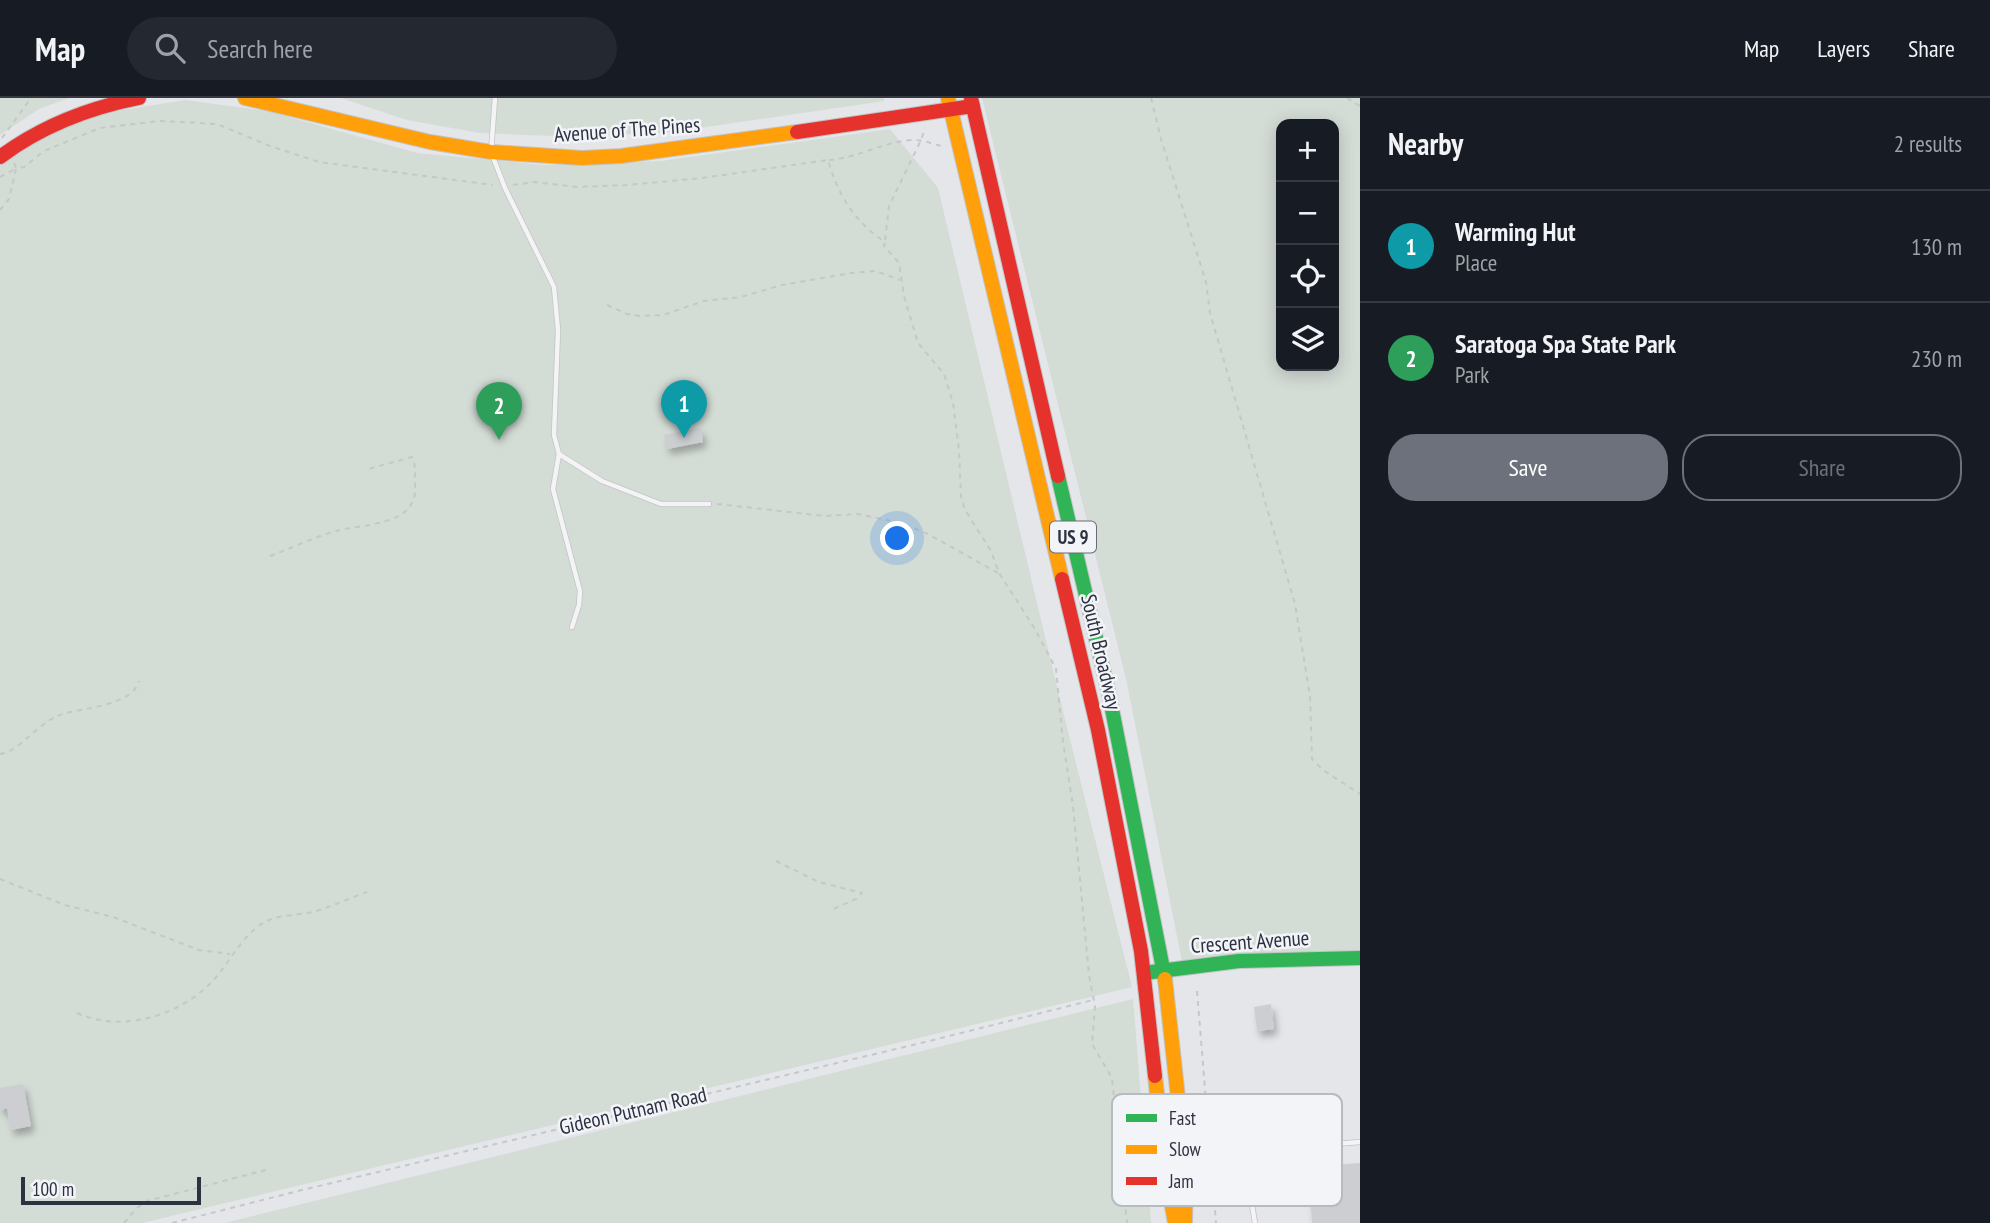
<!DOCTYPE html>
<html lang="en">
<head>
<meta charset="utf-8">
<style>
  :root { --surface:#171b24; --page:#242831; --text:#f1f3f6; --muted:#9ea1a6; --line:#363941; --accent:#6d717c }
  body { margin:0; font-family:"PT Sans Narrow",sans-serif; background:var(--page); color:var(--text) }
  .controls { position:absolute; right:21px; top:21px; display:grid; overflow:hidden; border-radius:14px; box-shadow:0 4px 18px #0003 }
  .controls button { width:63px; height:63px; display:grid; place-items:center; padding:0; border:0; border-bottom:2px solid var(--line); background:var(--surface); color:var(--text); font:35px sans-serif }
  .scale { position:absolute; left:21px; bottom:18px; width:180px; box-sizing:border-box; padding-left:7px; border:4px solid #2d3241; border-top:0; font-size:19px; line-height:24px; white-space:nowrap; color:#2d3241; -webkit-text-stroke:5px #f3f4f8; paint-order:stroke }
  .you { position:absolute; left:898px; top:441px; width:24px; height:24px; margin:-18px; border:5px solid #fff; border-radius:50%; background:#1a73e8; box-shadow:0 0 0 10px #1a73e833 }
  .badge { display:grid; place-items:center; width:46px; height:46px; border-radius:50%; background:var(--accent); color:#fff; font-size:23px; font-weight:700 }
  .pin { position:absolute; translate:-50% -58px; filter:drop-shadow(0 2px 4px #0008) }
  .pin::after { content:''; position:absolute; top:37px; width:24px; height:21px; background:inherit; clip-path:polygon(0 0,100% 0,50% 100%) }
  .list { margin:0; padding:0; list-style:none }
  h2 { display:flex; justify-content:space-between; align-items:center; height:91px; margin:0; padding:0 28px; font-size:30px }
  h2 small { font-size:23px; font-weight:400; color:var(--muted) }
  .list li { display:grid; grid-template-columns:46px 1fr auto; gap:21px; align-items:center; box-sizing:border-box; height:112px; padding:0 28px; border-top:2px solid var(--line) }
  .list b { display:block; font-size:26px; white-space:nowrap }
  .list p { margin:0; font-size:23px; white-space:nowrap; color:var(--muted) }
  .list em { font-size:23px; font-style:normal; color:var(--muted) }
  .actions { display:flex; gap:14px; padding:21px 28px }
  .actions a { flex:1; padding:16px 0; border:2px solid var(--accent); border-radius:28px; text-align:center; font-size:24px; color:var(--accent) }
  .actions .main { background:var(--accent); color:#fff }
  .icon { flex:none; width:38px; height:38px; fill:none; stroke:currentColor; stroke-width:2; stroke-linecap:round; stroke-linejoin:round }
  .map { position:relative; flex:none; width:1360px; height:1125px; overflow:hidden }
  header { display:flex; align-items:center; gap:42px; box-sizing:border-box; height:98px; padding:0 35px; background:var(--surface); border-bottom:2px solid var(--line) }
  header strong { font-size:33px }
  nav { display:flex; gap:38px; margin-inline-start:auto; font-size:24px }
  .search { width:490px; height:63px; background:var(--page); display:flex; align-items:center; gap:18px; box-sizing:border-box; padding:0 24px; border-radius:38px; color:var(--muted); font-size:26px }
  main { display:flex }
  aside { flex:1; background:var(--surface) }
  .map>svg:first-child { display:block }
</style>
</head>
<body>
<header>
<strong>Map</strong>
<div class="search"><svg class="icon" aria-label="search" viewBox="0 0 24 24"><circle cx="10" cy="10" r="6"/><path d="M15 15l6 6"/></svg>Search here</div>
<nav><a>Map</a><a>Layers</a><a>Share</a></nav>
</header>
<main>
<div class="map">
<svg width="1360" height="1125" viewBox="0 0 1360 1125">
  <defs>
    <filter id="shadow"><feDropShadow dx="3.5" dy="6" stdDeviation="3.5" flood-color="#0004"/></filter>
  </defs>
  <rect width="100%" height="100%" fill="#e5e6e9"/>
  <path fill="#d4dcd6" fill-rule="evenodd" d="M0 0H69L39 11 0 37Z
    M341 0H884V3L666 35 554 38 480 35 407 22Z
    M982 0H1360V856L1182 864 1127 585ZM1281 26H1334V268H1281Z
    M185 2 268 13 417 55 545 67 661 63 890 31 938 90 1058 593 1132 889 142 1125H0V66L79 19Z
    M1133 901 1151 1125H225Z"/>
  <path fill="#cdced1" filter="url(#shadow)" d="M701 330 703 344 667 351 664 337Z
    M1271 906 1274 931 1257 933 1254 909Z
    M23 986 31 1028 11 1032 7 1010 0 1012V990Z
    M1360 1065V1125H1312L1308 1069Z"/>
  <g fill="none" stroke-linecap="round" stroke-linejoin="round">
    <g stroke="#c3c4c7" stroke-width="6">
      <path id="lane" d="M495 0 491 54 505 90 554 189 558 232 554 337 559 356 602 383 661 406H709
        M559 356 553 391 580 493 579 507 572 529
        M1298 1049 1360 1044
        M1245 1065 1255 1125"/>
    </g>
    <g stroke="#c3c4c7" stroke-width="16">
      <path id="fast" d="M1058 378 1109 596 1165 881
        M1144 875 1239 863 1360 860"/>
    </g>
    <g stroke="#c3c4c7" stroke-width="16">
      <path id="slow" d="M245 0 430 44 491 54 582 60 621 58 797 34
        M948 0 1062 481
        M1165 881 1186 1073 1185 1125
        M1155 978 1166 1075 1175 1125"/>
    </g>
    <g stroke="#c3c4c7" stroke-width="16">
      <path id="jam" d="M971 0 1058 378
        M797 34 973 8
        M0 59C42 28 88 10 139 0
        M1062 481 1098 632 1141 853 1155 978"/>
    </g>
    <path stroke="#c5c7c9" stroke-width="2" stroke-dasharray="5 5" stroke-linecap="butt" d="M1151 0 1161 41 1206 184 1210 215 1295 506 1310 598 1312 661 1323 672 1360 696
      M1347 0 1360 8
      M2 40 31 0
      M829 62C858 60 885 43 913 42 928 42 934 48 945 48
      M14 65 16 70 24 69 44 53 100 30 159 23 217 26 270 48 319 64 493 87
      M0 79 15 71
      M513 87 535 84 577 89 627 87 702 80 828 62C838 97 854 123 885 144L884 148 899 165 904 198 918 245 944 276 953 305 959 352 961 398 965 412 991 453 999 475 1035 531 1056 571 1063 644 1073 708 1089 877 1095 908 1092 946 1112 980 1127 1125
      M0 112 9 101 16 71
      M885 142 889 108 921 42 925 30
      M607 207 627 216 640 218 663 217 704 203 741 199 782 187 851 175 876 173 900 182
      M717 406 825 418 858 416 901 425 928 436 998 475
      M270 458C292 450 314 439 336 433 364 425 419 429 415 386 415 377 416 367 412 359L368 371
      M0 656C20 654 38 623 63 616 84 610 133 607 139 583
      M776 763 819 784 862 795 858 800 833 811
      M0 781 65 807 113 819 199 852 230 856
      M1197 893 1216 1125
      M77 915C125 937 190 915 221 873 234 856 248 831 269 822 280 817 303 817 316 813 333 808 350 800 367 794
      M124 1125 137 1110 147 1103 266 1072
      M172 1125 298 1093 917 946 1093 902"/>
    <use href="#lane" stroke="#f4f4f6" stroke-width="4.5"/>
    <use href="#fast" stroke="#30b455" stroke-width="14"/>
    <use href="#slow" stroke="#ff9f0a" stroke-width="14"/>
    <use href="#jam" stroke="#e5322d" stroke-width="14"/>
  </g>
  <g text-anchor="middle" stroke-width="5" stroke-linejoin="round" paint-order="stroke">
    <rect fill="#f3f4f8" stroke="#686c78" stroke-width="2" x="1050" y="423.5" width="46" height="31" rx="5"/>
    <g font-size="19" font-weight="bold" fill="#2d3241">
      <text x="1073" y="446">US 9</text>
    </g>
    <g font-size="21" fill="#2d3241" stroke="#f3f4f8">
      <text transform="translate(627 32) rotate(-4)" y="7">Avenue of The Pines</text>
      <text transform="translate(1101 554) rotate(77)" y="7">South Broadway</text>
      <text transform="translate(1250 844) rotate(-4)" y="7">Crescent Avenue</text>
      <text transform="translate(633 1013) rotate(-13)" y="7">Gideon Putnam Road</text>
    </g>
  </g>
  <rect x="1112" y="996" width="230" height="112" rx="10" fill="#f3f4f8" stroke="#b8bac1" stroke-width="2"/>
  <rect x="1126" y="1016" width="31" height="8" fill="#30b455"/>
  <rect x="1126" y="1047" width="31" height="9" fill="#ff9f0a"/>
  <rect x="1126" y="1079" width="31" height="8" fill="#e5322d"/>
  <g font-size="19" fill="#2d3241">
    <text x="1169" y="1027">Fast</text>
    <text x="1169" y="1058">Slow</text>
    <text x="1169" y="1090">Jam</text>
  </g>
</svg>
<div class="controls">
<button>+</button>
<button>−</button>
<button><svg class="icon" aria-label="locate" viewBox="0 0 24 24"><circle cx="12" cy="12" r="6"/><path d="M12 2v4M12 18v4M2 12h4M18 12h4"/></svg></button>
<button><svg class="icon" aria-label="layers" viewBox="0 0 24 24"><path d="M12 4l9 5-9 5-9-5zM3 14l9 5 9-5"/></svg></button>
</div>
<div class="scale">100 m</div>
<div class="you"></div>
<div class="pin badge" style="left:684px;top:340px;background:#0f9aa8">1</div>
<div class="pin badge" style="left:499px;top:342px;background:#2e9e5b">2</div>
</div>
<aside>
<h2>Nearby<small>2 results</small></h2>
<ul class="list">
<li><span class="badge" style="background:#0f9aa8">1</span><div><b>Warming Hut</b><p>Place</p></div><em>130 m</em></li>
<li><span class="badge" style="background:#2e9e5b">2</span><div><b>Saratoga Spa State Park</b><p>Park</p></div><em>230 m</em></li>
</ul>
<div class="actions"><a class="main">Save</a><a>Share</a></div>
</aside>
</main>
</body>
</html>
